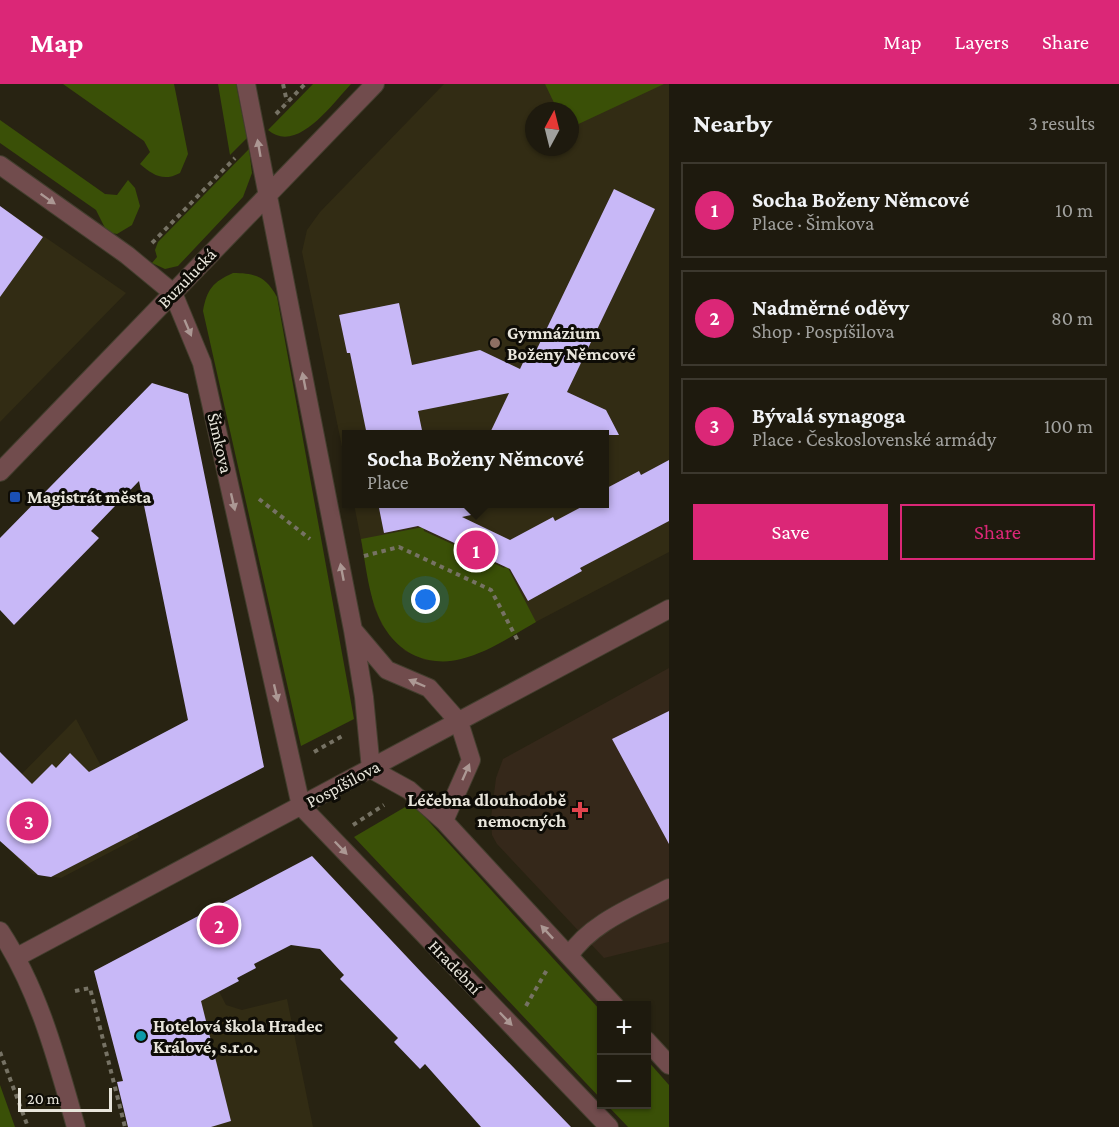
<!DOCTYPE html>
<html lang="en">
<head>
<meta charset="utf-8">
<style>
  :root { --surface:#1e1a0e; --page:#262317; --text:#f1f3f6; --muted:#a1a19e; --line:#3c382e; --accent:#db2777 }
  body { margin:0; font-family:"Crimson Pro",serif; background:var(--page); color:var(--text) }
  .controls { position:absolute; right:18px; bottom:18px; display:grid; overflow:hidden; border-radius:0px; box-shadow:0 2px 4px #0004 }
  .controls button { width:54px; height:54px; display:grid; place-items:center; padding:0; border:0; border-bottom:2px solid var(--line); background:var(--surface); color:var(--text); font:30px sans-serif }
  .compass { position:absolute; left:525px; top:18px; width:54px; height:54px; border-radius:50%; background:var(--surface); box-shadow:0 2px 4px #0004; rotate:7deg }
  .scale { position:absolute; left:18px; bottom:15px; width:94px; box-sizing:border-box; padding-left:6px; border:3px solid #e8e5db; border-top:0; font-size:16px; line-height:21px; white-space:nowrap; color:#e8e5db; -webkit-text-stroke:4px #0e0c06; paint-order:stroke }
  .you { position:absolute; left:426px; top:516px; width:21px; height:21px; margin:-15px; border:4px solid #fff; border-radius:50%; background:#1a73e8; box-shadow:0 0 0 9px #1a73e833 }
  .badge { display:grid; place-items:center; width:39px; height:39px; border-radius:50%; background:var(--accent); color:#fff; font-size:20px; font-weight:700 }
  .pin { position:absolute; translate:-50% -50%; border:3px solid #fff; box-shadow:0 2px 6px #0006 }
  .popup { position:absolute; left:342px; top:346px; width:267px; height:78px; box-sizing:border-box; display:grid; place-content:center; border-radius:0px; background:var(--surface); filter:drop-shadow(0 2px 4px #0005); font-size:20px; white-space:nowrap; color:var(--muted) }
  .popup b { font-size:22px; color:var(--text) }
  .popup::after { content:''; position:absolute; left:50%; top:100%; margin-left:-12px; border:12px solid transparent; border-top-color:var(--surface) }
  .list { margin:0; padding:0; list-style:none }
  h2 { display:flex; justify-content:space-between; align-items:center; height:78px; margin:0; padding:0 24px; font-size:26px }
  h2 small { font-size:20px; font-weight:400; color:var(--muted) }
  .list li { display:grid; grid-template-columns:39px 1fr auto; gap:18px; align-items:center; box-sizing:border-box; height:96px; margin:0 12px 12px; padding:0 12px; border:2px solid var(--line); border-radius:0px }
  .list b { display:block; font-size:22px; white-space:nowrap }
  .list p { margin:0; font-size:20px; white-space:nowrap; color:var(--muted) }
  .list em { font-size:20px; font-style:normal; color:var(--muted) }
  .actions { display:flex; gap:12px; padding:18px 24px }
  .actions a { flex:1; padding:14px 0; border:2px solid var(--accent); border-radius:0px; text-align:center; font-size:21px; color:var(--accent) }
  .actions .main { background:var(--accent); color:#fff }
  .map { position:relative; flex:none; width:669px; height:1043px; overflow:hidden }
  header { display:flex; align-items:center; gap:36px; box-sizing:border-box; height:84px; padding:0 30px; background:var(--accent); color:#fff }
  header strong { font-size:28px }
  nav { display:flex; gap:33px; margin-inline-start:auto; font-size:21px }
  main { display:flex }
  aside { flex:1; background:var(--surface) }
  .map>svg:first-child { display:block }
</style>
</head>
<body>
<header>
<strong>Map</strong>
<nav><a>Map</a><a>Layers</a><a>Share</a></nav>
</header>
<main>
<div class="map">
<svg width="669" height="1043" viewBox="0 0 669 1043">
  <rect width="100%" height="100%" fill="#282312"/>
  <path fill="#322c14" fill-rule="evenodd" d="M444 0H669V468L473 571 440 577 425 576 405 567 382 541 374 523 354 420H605V350H347V387L302 168 307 146 320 128ZM534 27H570V63H534Z
    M0 122 126 209 0 338Z
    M76 635 139 753 61 794 33 790 0 756V712Z
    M185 841 226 921 242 926 287 915 313 1043H128L117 998 123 997 94 887Z"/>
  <path fill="#35281a" d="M669 584V858L604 874 497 760 492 751 491 734 496 694 503 675Z"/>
  <path fill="#3a5007" d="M63 0H174L188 70 180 89C163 98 153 91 140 80L150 68 144 57Z
    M218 0H236L247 54 230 71Z
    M313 0H351C333 19 297 71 268 46Z
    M545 0H664L570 44V27H558Z
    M0 36 105 110 117 111 128 96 135 104 140 122 132 141 117 150 107 148 96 126 0 59Z
    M249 65 252 89 243 113 178 182 165 185 152 179 157 173 155 166 158 158Z
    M233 189C256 189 266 193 277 213L354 635 301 662 203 227C207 205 213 198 233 189Z
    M423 443 424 447 504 484 507 482 536 538C513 551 487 569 461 575 447 579 429 578 416 572 371 551 369 498 361 455Z
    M412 719 601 927V1015L354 753Z
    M647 976 669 1001V1043H628L607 1021 646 1020Z
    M0 1001 15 1043H0Z"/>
  <path fill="#c8b8f7" d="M614 105 655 125 567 308 606 326 619 351H489L509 309 418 327 423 351H367L350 269H347L339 231 399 219 412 281 480 266 520 285 528 268 534 271Z
    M0 122 43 153 0 213Z
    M152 299 188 310 264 683 51 793 38 791 0 757V668L32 700 52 680 56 684 70 669 89 688 188 636 139 397 91 447 99 454 14 541 0 526V454Z
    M669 376V437L580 484 582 487 528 517 510 485 418 442 384 449 379 424 369 420H470L471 431 462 433 510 456 553 433 555 437 587 420H605V405L639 387 641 391Z
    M669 627V760L612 655Z
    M312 772 423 890 571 1043H481L425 980 420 985 394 958 398 954 340 895 344 891 320 865 291 861 254 880 256 884 237 894 239 897 201 917 231 1037 211 1043H128L117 998 123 997 94 887Z"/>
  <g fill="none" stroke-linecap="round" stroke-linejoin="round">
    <g stroke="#433e2e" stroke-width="20">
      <path id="minor" d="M246 0 353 546 364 613 371 685 409 706 444 737 615 922
        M0 81 127 171 173 209 202 279 301 722
        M0 388 375 0
        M354 547 387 586 429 604 459 638 471 676 444 737
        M301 722 609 1043
        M0 847C39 906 57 976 76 1043
        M569 872C590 839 635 822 669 804
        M17 873 669 525
        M646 956 669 981"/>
    </g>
    <path stroke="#767264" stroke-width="4" stroke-dasharray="4.5 4.5" stroke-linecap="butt" d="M283 0 287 18
      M276 30 305 0
      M152 159 235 74
      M259 415 310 455
      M364 472 399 463 491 506 518 557
      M314 668 344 651
      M353 741 384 721
      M75 907 90 904 125 1043
      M526 922 548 884
      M0 968 28 1043"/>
    <use href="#minor" stroke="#714c4d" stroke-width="18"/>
  </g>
  <defs><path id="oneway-solid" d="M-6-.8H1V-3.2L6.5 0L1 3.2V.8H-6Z" transform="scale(1.5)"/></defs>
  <g fill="#ac9894">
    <use href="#oneway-solid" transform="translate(259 64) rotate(-100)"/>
    <use href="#oneway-solid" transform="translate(48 115) rotate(35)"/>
    <use href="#oneway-solid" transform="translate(188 244) rotate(67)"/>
    <use href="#oneway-solid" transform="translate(304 297) rotate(-101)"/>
    <use href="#oneway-solid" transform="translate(233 418) rotate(77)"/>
    <use href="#oneway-solid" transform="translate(342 488) rotate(-101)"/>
    <use href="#oneway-solid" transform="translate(417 599) rotate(-157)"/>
    <use href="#oneway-solid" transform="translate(276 609) rotate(77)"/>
    <use href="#oneway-solid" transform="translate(466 688) rotate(-66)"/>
    <use href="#oneway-solid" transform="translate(341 764) rotate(46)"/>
    <use href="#oneway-solid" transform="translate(547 848) rotate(-133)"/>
    <use href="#oneway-solid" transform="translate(506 935) rotate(46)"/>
  </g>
  <circle fill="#8d6e63" stroke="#0e0c06" stroke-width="2" cx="495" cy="259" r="6"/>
  <rect fill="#1a4fb4" stroke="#0e0c06" stroke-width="2" x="9" y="407" width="12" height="12" rx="3"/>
  <path fill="#e0444e" stroke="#0e0c06" stroke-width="2" d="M577 717h6v6h6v6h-6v6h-6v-6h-6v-6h6z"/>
  <circle fill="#0f9aa8" stroke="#0e0c06" stroke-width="2" cx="141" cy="952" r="6"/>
  <g text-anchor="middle" stroke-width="6" stroke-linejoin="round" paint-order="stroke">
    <g font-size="18" fill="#e8e5db" stroke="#0e0c06">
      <text transform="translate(187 194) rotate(-46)" y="6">Buzulucká</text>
      <text transform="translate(220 359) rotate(77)" y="6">Šimkova</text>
      <text transform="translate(343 700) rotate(-28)" y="6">Pospíšilova</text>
      <text transform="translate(455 883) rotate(46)" y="6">Hradební</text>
    </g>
    <g font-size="18" font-weight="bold" fill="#e8e5db" stroke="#0e0c06" text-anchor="start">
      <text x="507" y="255">Gymnázium<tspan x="507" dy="21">Boženy Němcové</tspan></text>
      <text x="27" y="419">Magistrát města</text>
      <text x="566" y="722" text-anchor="end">Léčebna dlouhodobě<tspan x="566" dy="21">nemocných</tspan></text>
      <text x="153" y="948">Hotelová škola Hradec<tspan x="153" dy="21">Králové, s.r.o.</tspan></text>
    </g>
  </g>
</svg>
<div class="controls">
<button>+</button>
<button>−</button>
</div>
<svg class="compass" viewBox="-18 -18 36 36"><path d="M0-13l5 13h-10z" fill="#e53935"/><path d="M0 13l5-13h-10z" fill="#a1a19e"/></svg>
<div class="scale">20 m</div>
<div class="you"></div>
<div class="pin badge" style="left:476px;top:466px">1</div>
<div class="popup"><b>Socha Boženy Němcové</b>Place</div>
<div class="pin badge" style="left:219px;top:841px">2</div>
<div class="pin badge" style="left:29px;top:737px">3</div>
</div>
<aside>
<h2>Nearby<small>3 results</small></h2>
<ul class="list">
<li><span class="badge">1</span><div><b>Socha Boženy Němcové</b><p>Place · Šimkova</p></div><em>10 m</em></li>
<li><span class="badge">2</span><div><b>Nadměrné oděvy</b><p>Shop · Pospíšilova</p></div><em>80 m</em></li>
<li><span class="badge">3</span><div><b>Bývalá synagoga</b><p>Place · Československé armády</p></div><em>100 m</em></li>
</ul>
<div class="actions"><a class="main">Save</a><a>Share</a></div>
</aside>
</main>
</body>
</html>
